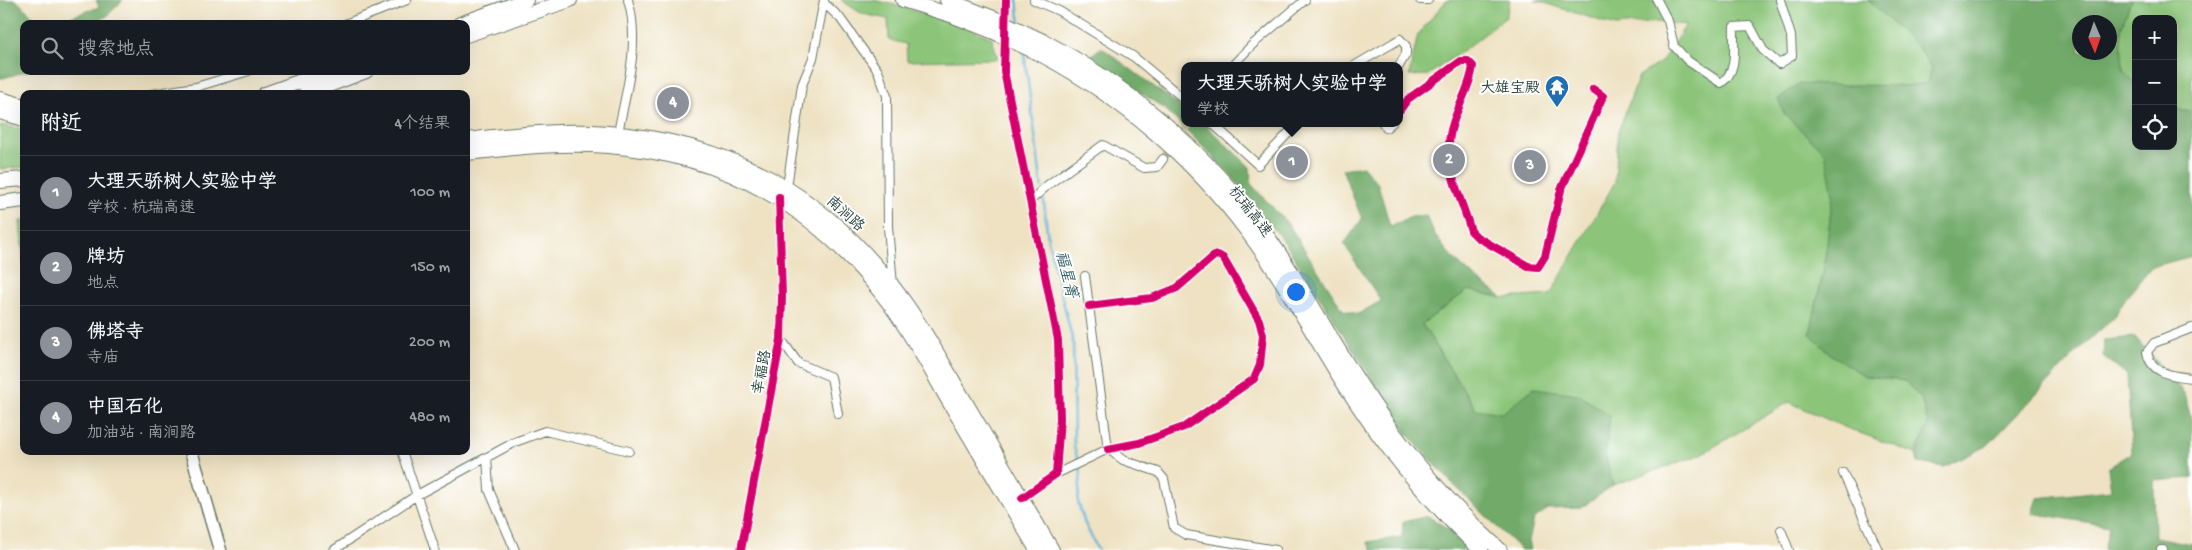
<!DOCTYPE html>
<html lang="zh">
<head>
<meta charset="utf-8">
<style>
  :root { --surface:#171b24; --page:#20242c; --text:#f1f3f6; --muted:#9ea1a6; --line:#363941; --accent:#8c9099 }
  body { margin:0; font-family:"Gochi Hand","LXGW WenKai TC",sans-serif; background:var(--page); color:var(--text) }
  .controls { position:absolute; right:15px; top:15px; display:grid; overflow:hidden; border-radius:10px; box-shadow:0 5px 20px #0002 }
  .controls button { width:45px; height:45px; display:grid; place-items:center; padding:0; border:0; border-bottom:1px solid var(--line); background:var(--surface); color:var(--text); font:25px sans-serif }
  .compass { position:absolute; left:2072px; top:15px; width:45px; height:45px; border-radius:50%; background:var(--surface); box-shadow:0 5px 20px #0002; rotate:178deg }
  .you { position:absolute; left:1295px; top:291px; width:18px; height:18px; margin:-12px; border:4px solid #fff; border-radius:50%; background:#1a73e8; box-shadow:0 0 0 8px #1a73e833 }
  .badge { display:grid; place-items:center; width:32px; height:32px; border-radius:50%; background:var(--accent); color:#fff; font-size:16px; font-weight:700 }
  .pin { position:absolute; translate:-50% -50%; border:2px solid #fff; box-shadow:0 1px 5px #0006 }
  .popup { position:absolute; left:1181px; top:62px; width:222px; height:65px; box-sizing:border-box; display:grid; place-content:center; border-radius:10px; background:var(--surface); filter:drop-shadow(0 1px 4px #0005); font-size:16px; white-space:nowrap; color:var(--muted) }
  .popup b { font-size:19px; color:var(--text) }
  .popup::after { content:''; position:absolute; left:50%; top:100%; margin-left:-10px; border:10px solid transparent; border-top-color:var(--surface) }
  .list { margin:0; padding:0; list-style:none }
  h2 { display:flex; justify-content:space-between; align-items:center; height:65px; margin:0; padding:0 20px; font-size:21px }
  h2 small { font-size:16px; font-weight:400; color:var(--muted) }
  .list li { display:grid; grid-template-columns:32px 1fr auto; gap:15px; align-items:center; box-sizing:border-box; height:75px; padding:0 20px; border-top:1px solid var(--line) }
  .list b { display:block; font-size:19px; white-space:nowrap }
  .list p { margin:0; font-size:16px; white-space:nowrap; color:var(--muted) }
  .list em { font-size:16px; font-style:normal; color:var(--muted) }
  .icon { flex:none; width:28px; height:28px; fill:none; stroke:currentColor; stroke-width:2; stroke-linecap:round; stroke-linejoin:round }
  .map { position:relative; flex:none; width:2192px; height:550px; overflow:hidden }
  .search { position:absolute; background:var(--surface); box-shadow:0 5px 20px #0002; left:20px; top:20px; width:450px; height:55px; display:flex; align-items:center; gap:12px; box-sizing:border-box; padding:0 18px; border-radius:10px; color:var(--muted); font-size:19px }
  .panel { position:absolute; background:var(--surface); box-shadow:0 5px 20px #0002; left:20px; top:90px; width:450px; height:365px; border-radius:10px }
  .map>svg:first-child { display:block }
</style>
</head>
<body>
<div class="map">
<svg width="2192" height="550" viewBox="0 0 2192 550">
  <rect width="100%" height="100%" fill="#fff"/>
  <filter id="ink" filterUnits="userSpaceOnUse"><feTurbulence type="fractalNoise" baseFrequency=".02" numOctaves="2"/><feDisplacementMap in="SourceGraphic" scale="10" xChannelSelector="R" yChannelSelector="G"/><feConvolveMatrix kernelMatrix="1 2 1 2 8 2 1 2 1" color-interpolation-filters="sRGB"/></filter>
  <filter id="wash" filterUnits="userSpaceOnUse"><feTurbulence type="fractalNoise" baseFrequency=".0096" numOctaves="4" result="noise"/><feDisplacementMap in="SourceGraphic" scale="20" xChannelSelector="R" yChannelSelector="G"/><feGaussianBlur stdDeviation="1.12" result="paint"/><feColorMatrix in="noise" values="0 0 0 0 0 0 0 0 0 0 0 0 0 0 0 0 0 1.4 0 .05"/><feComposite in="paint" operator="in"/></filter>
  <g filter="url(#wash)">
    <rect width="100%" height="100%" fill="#eee2c3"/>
    <path fill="#8cc579" stroke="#568156" d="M841 0H874L891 4 952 22 992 38 998 59 907 61 906 44 889 40 888 19 862 14Z
      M1447 0H1510L1506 17 1467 48 1428 75 1409 76 1418 34Z
      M1535 0H1868L1917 46 1932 68 1928 83 1906 86 1832 85 1785 115 1826 153 1833 194 1824 268 1810 334 1830 354 1865 376 1905 381 1921 398 1928 424 1916 454 1844 427 1789 402 1700 455 1613 485 1605 454 1610 416 1534 388 1502 414 1476 409 1422 324 1468 290 1503 298 1550 295 1615 182 1618 132 1639 76 1661 62 1686 25 1656 22 1616 26Z
      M2131 0H2192V112L2173 109V19H2136V83L2123 70 2121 29Z
      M0 125 24 129V167L0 169Z
      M24 220V273L20 221Z"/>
    <path fill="#71aa69" stroke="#48744e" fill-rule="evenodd" d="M0 0H16L41 24H24V71H27L3 78H0Z
      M96 0H123L106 17 81 24H51L99 7Z
      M1868 0H2131L2121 29 2123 70 2136 83V146H2173V109L2192 112V256L2151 267 2125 299 2114 317 2077 352 1987 446 1944 467 1918 463 1916 454 1928 424 1921 398 1905 381 1865 376 1830 354 1810 334 1824 268 1833 194 1825 153 1785 115 1778 99 1798 84 1906 86 1928 83 1932 68 1917 46ZM2110 22V52H2080V22Z
      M1101 47 1184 109V123H1203L1250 167 1251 184 1289 225 1343 310 1358 314 1381 301 1344 244 1362 219 1342 169 1363 166 1378 184 1390 226 1414 216 1426 215C1439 253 1471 275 1503 298L1468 290 1422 324 1475 409 1502 413 1534 388 1578 394 1610 416 1605 454 1613 485 1581 508 1547 509 1534 519 1529 541 1531 550H1521L1452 483 1407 434 1285 243 1229 173 1165 109 1089 58Z
      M2135 337 2184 393 2192 422V478L2154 481 2155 537 2192 544V550H2104L2109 526 2032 513 2037 498 2111 490 2108 468 2132 453 2127 375 2103 356 2104 340Z
      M1428 516 1461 537 1475 550H1372L1367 542 1402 537 1403 522Z"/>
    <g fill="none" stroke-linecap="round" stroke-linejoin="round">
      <path stroke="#5db2d9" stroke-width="2.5" d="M1017 0 1020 24
        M1024 52 1042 188
        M1043 193 1048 240 1073 342 1074 446 1081 472 1078 502 1085 524 1098 550"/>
    </g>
  </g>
  <g filter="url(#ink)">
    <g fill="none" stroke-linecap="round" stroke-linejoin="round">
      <path stroke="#c5c1a6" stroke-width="8" stroke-dasharray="8 4" stroke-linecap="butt" d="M1163 159 1189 123"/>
      <g stroke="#677766" stroke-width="10">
        <path id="street" d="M1034 0 1059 11 1134 57 1184 99
          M1420 0H1428
          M1657 0 1668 21 1674 46 1688 61 1721 83C1739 71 1733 47 1734 27L1750 26 1763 50 1779 64 1792 56 1791 36 1780 0
          M824 3 840 18 878 71 887 96 888 227 893 285
          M345 24 407 0
          M1005 24 1006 0
          M1005 36 1004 71 1058 340 1060 419 1056 474 1022 498
          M1232 66 1252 45 1305 0
          M1354 66 1400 39 1406 46V54L1399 66
          M151 94 196 87 249 71
          M1400 110 1408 99 1461 61H1468L1473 66C1470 91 1454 110 1450 135 1444 169 1462 199 1471 231L1477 237 1528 266 1538 267 1545 256 1561 190 1603 96 1593 89
          M1212 123 1258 165 1298 123
          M1383 123 1386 128 1392 123
          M618 133C626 91 641 43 628 0
          M787 187 802 85 813 58 824 0
          M1031 200 1049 184 1103 145 1144 168 1157 167 1163 159
          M1089 306 1152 298 1177 288 1214 256 1218 255 1223 258 1259 320 1263 335 1260 365 1254 379 1184 427 1139 443 1108 449
          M2192 328 2154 343 2147 352C2151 374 2172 376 2192 378
          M781 339 798 363 831 377 838 414
          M1108 449 1123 460 1158 472 1164 479 1174 528 1186 535 1276 550
          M402 451 435 550
          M487 457 489 490 515 550
          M1843 473 1878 550
          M1056 474 1108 449 1085 276
          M1781 530 1789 550
          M334 550 417 495 515 442 545 431 629 451
          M741 550 781 339 782 296 779 198
          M2161 550H2163"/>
      </g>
      <g stroke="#677766" stroke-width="15">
        <path id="primary" d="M191 451 220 550"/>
      </g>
      <g stroke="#677766" stroke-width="16">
        <path id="highway" d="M903 0 951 15 994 32
          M947 0 996 19
          M460 24 526 0
          M466 35 570 0
          M1045 42C1127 85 1200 147 1256 221 1299 277 1330 341 1370 399 1407 455 1450 505 1500 550
          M1042 55C1121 97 1193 159 1247 231 1285 281 1314 337 1348 390 1386 449 1430 503 1481 550
          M265 94 329 71
          M305 94 366 71
          M0 99 24 106
          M0 112 24 119
          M466 140C513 135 561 129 608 133 732 142 827 196 900 296 923 327 941 360 960 393 991 446 1022 498 1052 550
          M466 153C513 148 561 142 608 146 728 155 817 207 889 303 911 333 929 366 947 398 977 449 1007 499 1037 550
          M0 181 24 179
          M0 203 24 200"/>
      </g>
      <use href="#street" stroke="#fff" stroke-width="8"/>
      <use href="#primary" stroke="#fff" stroke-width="12"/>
      <use href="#highway" stroke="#fff" stroke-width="14"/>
      <g stroke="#677766" stroke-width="16" stroke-linecap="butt">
        <path id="highway-bridge" d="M996 19 1045 42
          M994 32 1042 55"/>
      </g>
      <use href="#highway-bridge" stroke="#fff" stroke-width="14"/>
      <g stroke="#fff" stroke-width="11">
        <path id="cycleway" d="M1006 0 1004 71 1058 340 1060 419 1056 474 1022 498
          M1400 110 1408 99 1461 61H1468L1473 66C1470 91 1454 110 1450 135 1444 169 1462 199 1471 231L1477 237 1528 266 1538 267 1545 256 1561 190 1603 96 1593 89
          M1089 306 1152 298 1177 288 1214 256 1218 255 1223 258 1259 320 1263 335 1260 365 1254 379 1184 427 1139 443 1108 449
          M741 550 781 339 782 296 779 197"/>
      </g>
      <use href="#cycleway" stroke="#d6006c" stroke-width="8"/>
    </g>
  </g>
  <defs>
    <g id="temple-pin" transform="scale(1.25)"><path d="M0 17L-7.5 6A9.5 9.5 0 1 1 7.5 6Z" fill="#1f6fb2" stroke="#fff"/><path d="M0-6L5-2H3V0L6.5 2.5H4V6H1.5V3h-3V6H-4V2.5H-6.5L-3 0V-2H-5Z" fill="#fff"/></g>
  </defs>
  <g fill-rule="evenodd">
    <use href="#temple-pin" x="1557" y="87"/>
  </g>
  <g text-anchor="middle" stroke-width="4" stroke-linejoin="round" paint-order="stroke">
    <g font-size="15" fill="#1f3d34" stroke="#fff" text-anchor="end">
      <text x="1540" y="92">大雄宝殿</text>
    </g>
    <g font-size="15" fill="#1f3d34" stroke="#fff">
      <text transform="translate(1251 211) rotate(52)" y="5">杭瑞高速</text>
      <text transform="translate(846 213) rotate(42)" y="5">南涧路</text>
      <text transform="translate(761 372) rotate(-79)" y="5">幸福路</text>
    </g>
    <g font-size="16" font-style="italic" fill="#326066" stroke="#fff">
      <text transform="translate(1068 274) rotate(76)" y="6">福星箐</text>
    </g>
  </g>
</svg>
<div class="controls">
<button>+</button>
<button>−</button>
<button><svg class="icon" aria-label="locate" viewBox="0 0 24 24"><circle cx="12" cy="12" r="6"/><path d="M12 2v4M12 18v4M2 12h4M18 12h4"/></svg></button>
</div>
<svg class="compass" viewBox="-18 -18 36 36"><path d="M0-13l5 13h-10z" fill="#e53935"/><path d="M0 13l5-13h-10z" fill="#9ea1a6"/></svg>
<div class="you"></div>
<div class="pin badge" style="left:1292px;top:162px">1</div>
<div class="popup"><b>大理天骄树人实验中学</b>学校</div>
<div class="pin badge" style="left:1449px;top:160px">2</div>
<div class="pin badge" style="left:1530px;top:166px">3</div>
<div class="pin badge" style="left:673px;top:103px">4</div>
<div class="search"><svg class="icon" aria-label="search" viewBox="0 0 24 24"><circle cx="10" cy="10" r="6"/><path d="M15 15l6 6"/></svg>搜索地点</div>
<section class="panel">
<h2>附近<small>4个结果</small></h2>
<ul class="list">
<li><span class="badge">1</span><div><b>大理天骄树人实验中学</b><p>学校 · 杭瑞高速</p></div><em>100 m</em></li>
<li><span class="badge">2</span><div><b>牌坊</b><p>地点</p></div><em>150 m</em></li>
<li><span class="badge">3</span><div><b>佛塔寺</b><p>寺庙</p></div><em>200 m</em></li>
<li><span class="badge">4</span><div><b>中国石化</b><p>加油站 · 南涧路</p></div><em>480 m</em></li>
</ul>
</section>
</div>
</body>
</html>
